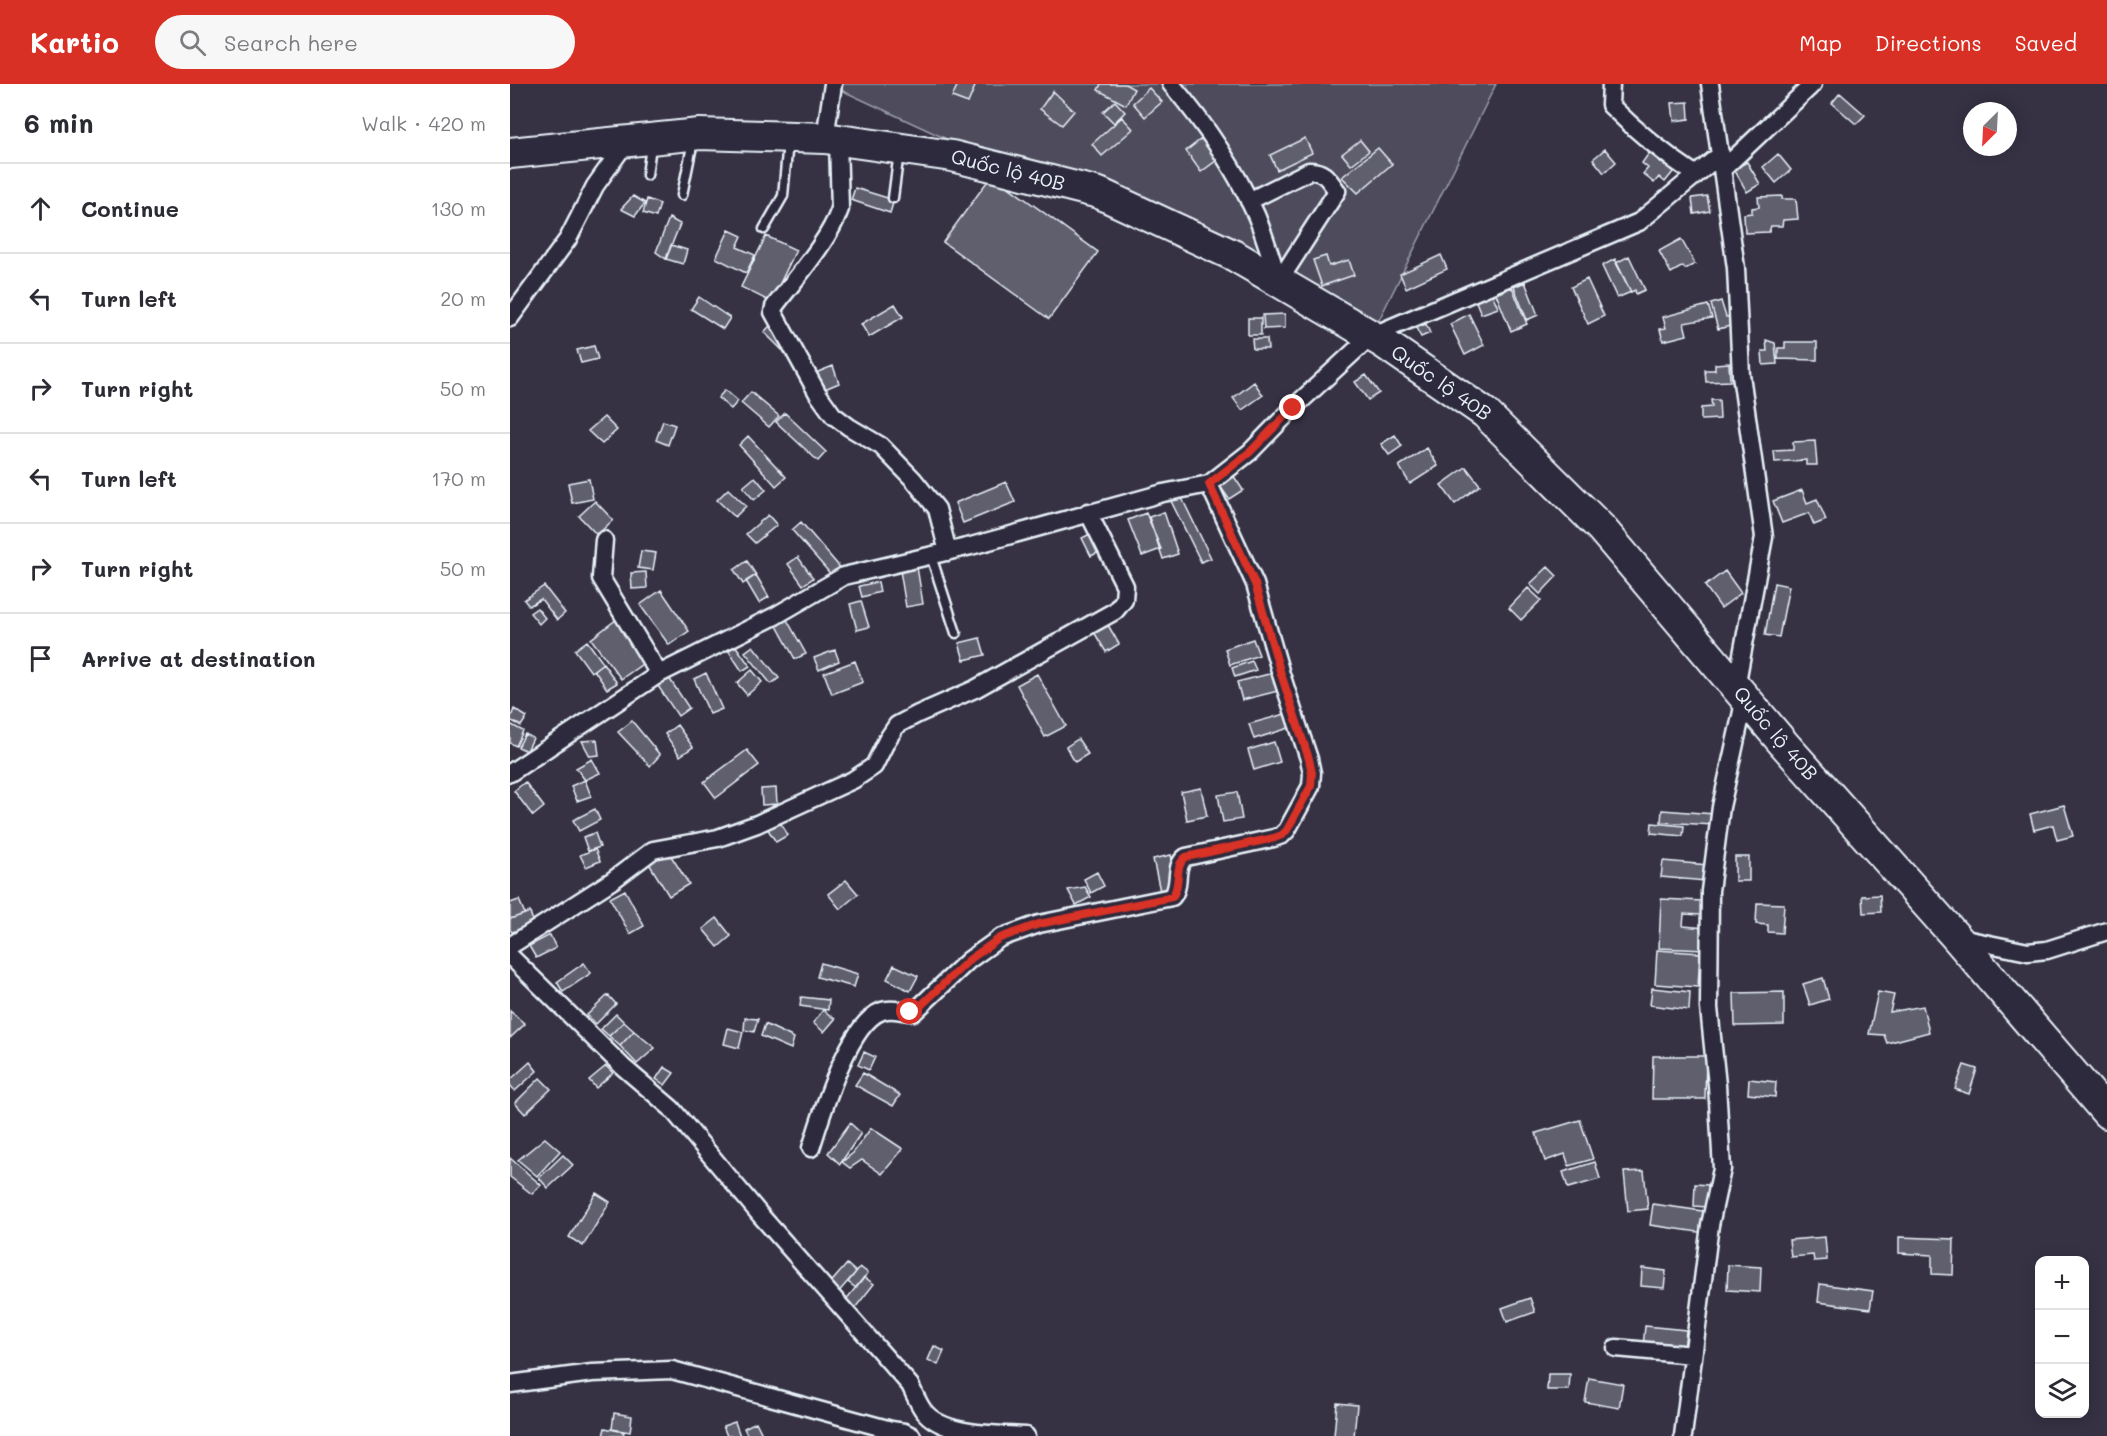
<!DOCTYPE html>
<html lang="en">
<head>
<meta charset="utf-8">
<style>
  :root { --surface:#fff; --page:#f7f7f7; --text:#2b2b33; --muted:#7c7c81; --line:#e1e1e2; --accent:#d93025 }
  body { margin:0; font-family:Mali,sans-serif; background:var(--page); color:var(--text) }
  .controls { position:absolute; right:18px; bottom:18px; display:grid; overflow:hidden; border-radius:12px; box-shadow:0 3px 15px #0003 }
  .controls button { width:54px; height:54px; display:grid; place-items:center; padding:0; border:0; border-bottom:2px solid var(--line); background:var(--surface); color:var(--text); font:30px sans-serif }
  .compass { position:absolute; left:1453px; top:18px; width:54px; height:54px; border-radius:50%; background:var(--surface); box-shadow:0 3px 15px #0003; rotate:204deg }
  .stop { position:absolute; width:18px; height:18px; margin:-14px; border:4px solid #d93025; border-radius:50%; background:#fff }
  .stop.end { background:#d93025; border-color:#fff; box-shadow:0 2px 6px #0008 }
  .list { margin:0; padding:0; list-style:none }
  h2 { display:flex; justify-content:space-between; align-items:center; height:78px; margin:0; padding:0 24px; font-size:26px }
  h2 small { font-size:20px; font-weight:400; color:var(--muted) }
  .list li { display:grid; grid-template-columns:39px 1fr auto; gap:18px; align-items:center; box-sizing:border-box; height:90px; padding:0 24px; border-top:2px solid var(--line) }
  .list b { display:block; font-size:22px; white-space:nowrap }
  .list em { font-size:20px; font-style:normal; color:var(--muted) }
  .icon { flex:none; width:33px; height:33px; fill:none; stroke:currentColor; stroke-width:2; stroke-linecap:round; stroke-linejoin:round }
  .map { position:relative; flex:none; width:1597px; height:1352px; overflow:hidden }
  header { display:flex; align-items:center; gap:36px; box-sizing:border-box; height:84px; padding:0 30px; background:var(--accent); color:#fff }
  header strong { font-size:28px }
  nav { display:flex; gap:33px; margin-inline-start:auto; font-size:21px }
  .search { width:420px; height:54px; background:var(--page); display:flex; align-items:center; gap:15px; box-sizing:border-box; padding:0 21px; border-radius:33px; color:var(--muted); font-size:22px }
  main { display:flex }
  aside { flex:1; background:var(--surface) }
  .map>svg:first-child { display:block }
</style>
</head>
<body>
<header>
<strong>Kartio</strong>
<div class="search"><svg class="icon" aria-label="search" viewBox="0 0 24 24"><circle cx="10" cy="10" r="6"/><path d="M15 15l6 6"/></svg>Search here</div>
<nav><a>Map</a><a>Directions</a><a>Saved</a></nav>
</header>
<main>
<aside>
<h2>6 min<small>Walk · 420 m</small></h2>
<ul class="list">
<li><svg class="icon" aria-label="ahead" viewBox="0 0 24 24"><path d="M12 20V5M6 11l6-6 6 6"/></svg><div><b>Continue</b></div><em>130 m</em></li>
<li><svg class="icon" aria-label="left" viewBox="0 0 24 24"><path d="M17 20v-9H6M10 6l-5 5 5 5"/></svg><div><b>Turn left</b></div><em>20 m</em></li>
<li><svg class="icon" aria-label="right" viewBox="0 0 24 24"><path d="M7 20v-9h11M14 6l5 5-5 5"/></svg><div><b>Turn right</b></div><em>50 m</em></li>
<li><svg class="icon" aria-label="left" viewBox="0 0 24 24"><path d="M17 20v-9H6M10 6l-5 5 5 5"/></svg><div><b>Turn left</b></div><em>170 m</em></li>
<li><svg class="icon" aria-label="right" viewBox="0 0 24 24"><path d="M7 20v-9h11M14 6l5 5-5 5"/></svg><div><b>Turn right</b></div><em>50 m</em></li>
<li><svg class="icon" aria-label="arrive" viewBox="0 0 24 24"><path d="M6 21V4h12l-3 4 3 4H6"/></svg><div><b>Arrive at destination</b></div></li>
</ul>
</aside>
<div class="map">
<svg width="1597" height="1352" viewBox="0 0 1597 1352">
  <rect width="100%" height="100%" fill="#363244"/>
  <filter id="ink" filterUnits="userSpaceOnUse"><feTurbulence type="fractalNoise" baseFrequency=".0167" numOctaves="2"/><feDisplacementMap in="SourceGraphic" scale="12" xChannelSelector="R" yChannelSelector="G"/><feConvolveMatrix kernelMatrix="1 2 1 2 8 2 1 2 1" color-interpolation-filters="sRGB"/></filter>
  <g filter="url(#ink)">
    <path fill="#4d4b5c" stroke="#9a9eaa" stroke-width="1.5" d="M318 0H986L861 252Z"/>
    <path fill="#605e6e" stroke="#e8f1f8" stroke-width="1.5" d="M448 0H466L458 19 442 13Z
      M591 0H615L624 5 616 21 588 6Z
      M639 4 652 18 635 33 623 19Z
      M543 7 564 27 552 41 530 25Z
      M1330 9 1355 31 1346 40 1322 19Z
      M605 17 615 28 604 39 593 28Z
      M1178 18 1179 35 1164 37 1162 19Z
      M612 33 623 45 592 72 582 60Z
      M695 52 711 73 691 88 676 67Z
      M795 54 802 69 767 86 760 71Z
      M850 56 859 67 841 81 832 70Z
      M868 64 882 80 848 109 832 93Z
      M1095 65 1106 78 1094 89 1083 75Z
      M1139 69 1163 88 1155 98 1149 93 1144 99 1133 90 1138 84 1132 79Z
      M1268 70 1281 86 1266 99 1253 83Z
      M1237 78 1250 100 1237 108 1224 85Z
      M482 91 588 168 539 235 433 158Z
      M345 104 384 116 380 129 341 116Z
      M123 112 135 119 125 132 111 125Z
      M1197 112 1200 127 1184 130 1182 114Z
      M1272 112V115H1286L1288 135 1273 136 1272 142H1261L1259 148 1235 149 1234 130 1242 129V124L1249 123 1248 113Z
      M137 115 150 120 146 133 133 129Z
      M159 134 170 140 156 175 146 168Z
      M219 146 232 152 227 163 245 171 236 189 206 174Z
      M256 152 286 166 261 218 231 203Z
      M1171 155 1185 180 1175 185 1173 182 1161 189 1149 167Z
      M161 161 177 166 173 180 156 175Z
      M931 171 937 185 896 204 890 190Z
      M816 172 819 182 839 176 844 191 812 202 803 176Z
      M1119 172 1135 206 1126 210 1125 206 1121 208 1106 179Z
      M1105 175 1121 208 1107 214 1092 182Z
      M1077 195 1094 232 1078 240 1061 203Z
      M1015 198 1028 231 1017 236 1004 203Z
      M1002 203 1017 240 1001 247 986 210Z
      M982 209 988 224 971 230 965 215Z
      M189 213 220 234 213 245 181 225Z
      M1211 217 1216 233 1222 232 1224 241 1208 245 1201 220Z
      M385 220 393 233 359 253 351 240Z
      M1198 221 1202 234 1174 239 1177 251 1153 257 1150 245 1156 244 1153 233Z
      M775 230V244L754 245 753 231Z
      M959 230 974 261 955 271 940 240Z
      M738 234H751V251H738Z
      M266 236 285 253 272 266 254 248Z
      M916 240 920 249 911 253 906 244Z
      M742 255H757L758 265H743Z
      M1256 256 1265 259 1267 280 1253 281 1252 267H1257Z
      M1275 258H1307V276L1268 275V264H1275Z
      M84 262 88 275 71 279 67 266Z
      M1219 279 1220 297 1196 298 1195 286H1205V280Z
      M323 282 329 299 310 307 303 290Z
      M856 291 869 309 858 316 845 298Z
      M744 298 753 311 732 326 723 314Z
      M215 306 228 317 221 325 208 314Z
      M241 308 269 332 259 343 231 319Z
      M1201 316H1209L1210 335 1191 336V324L1202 323Z
      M275 329 316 368 308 377 266 338Z
      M94 333 107 346 92 360 78 347Z
      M153 337 165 341 158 361 146 356Z
      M885 351 892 362 879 371 871 360Z
      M238 352 276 393 266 402 229 361Z
      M1305 357 1307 381H1296V376L1265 378 1264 367 1283 366V358Z
      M917 364 928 382 900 400 889 382Z
      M956 383 970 401 945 420 931 401Z
      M719 385 733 406 719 415 705 395Z
      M245 393 256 406 244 416 233 403Z
      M79 395 83 415 62 419 58 399Z
      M496 398 505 418 453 439 445 419Z
      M218 405 236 422 225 433 207 416Z
      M668 406 701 474 691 478 658 411Z
      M1292 406 1297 419 1307 415 1316 436 1304 441 1299 429 1272 439 1263 417Z
      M85 417 103 436 87 451 69 432Z
      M654 428 668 470 653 475 639 433Z
      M636 429 651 465 632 472 618 436Z
      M258 431 267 441 245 459 236 450Z
      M291 438 333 487 324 494 282 446Z
      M584 448 593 466 581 472 572 454Z
      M131 467 146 469 143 486 128 484Z
      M288 473 303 494 293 501 278 480Z
      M237 477 246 491 233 500 224 486Z
      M407 483 413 520 396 523 390 486Z
      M1038 483 1047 492 1030 510 1020 500Z
      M1215 487 1231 509 1211 524 1195 502Z
      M136 488 137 504 122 505 121 489Z
      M246 491 259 513 249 519 236 497Z
      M368 498 370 508 352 513 349 502Z
      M1264 499 1279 502 1269 553 1255 551Z
      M34 502 55 529 47 536 31 515 19 522 14 516Z
      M1018 504 1031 516 1011 536 999 524Z
      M151 506 179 547 159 561 130 521Z
      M351 517 359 543 347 546 340 520Z
      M27 524 35 534 29 540 20 529Z
      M276 534 296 570 285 575 266 540Z
      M107 535 138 576 111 595 81 555Z
      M598 541 609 560 596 568 584 548Z
      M470 554 475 571 454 576 449 559Z
      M743 555 749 571 720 581 715 565Z
      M77 557 93 579 81 588 65 566Z
      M225 561 240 582 232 587 218 566Z
      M243 562 269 594 261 600 235 568Z
      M325 566 329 577 309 586 304 574Z
      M345 577 353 598 322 610 314 589Z
      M742 577 746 586 725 593 722 584Z
      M93 579 107 599 97 605 84 586Z
      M242 586 252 598 237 611 227 599Z
      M767 588 772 606 732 616 727 598Z
      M196 589 212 625 200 630 184 595Z
      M527 590 556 642 535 653 507 601Z
      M159 594 179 624 168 632 148 602Z
      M4 625 17 633 11 642 0 636Z
      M775 630 779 644 744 655 739 640Z
      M122 637 150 671 140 682 108 648Z
      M0 640 13 647 6 662 0 659Z
      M167 641 183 663 170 672 155 650Z
      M15 650 23 654 17 667 8 663Z
      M568 655 578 670 565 678 556 663Z
      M87 656 89 671 80 672 72 657Z
      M764 658 770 678 744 686 738 666Z
      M237 666 249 681 206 714 194 698Z
      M82 675 90 689 75 696 66 684Z
      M75 696 81 712 67 717 61 702Z
      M15 698 34 723 23 732 4 707Z
      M266 704 267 720 252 721 251 705Z
      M691 704 697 732 677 736 671 708Z
      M727 708 732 735 713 738 708 711Z
      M1554 721 1563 752 1547 756 1543 741 1524 746 1520 730Z
      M85 725 90 736 69 747 63 736Z
      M262 726 278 751 266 758 250 733Z
      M1152 726 1204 730V741L1151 738Z
      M1142 739 1174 742 1173 752 1141 749Z
      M85 749 90 763 78 767 73 753Z
      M154 761 179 800 159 812 135 773Z
      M85 765 90 777 76 783 70 771Z
      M661 771 668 803 650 807 643 775Z
      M1225 773H1239V797H1225Z
      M1153 777 1198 781 1196 797 1151 793Z
      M587 788 594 802 581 809 574 795Z
      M336 796 348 810 330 825 318 810Z
      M575 803 581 813 566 821 558 806Z
      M115 806 134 842 120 850 100 814Z
      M1370 811 1371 828 1353 829 1352 812Z
      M1151 815 1192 817 1191 831 1174 830 1173 842 1196 844 1195 866 1149 864Z
      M9 816 15 830 0 835V819Z
      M1247 819 1274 820 1272 849 1258 848V841L1246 840Z
      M20 828 24 841 2 848 0 846V835Z
      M207 834 221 852 208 863 193 845Z
      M40 851 46 864 26 874 19 862Z
      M1147 866 1190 869 1188 903 1145 900Z
      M74 879 81 889 53 908 47 898Z
      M311 879 348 890 344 903 307 893Z
      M384 881 408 892 400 907 377 895Z
      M1313 894 1319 915 1300 921 1293 900Z
      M1142 904 1180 908 1179 926 1140 921Z
      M1274 908V941L1225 942 1224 909Z
      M1368 908 1384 911 1380 928 1413 922 1419 948 1377 959 1374 951 1359 950Z
      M98 911 106 920 86 940 77 931Z
      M291 913 319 916 318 926 290 922Z
      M313 926 325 935 314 948 303 939Z
      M0 927 15 940 0 954Z
      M106 930 114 938 99 952 91 945Z
      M235 934 248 935 244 948 234 946Z
      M114 938 124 947 110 962 99 952Z
      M255 940 284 954 281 965 251 952Z
      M218 944 233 948 229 964 214 960Z
      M124 947 145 964 127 980 110 962Z
      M354 968 365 973 359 986 348 981Z
      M1143 972H1196L1195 1015H1142Z
      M20 978 27 987 5 1007 0 1001V996Z
      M1454 981 1467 985 1459 1010 1445 1005Z
      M96 982 103 989 86 1004 79 996Z
      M154 983 164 989 155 1001 146 995Z
      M353 989 390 1011 383 1022 345 1001Z
      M30 994 41 1005 15 1030 5 1019Z
      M1239 995 1266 998 1265 1013 1238 1010Z
      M1070 1036 1083 1075 1059 1082 1055 1070 1035 1077 1026 1049Z
      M340 1039 351 1049 330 1080 318 1069Z
      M361 1044 393 1065 372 1090 352 1076 340 1084 332 1078 343 1069Z
      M35 1054 50 1067 27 1092 8 1076Z
      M53 1071 63 1081 38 1104 29 1094Z
      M0 1074 31 1101 22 1110 0 1093Z
      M1085 1078 1090 1095 1058 1104 1053 1088Z
      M1134 1087 1138 1125 1118 1127 1114 1088Z
      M1185 1100 1198 1101 1197 1123 1184 1122Z
      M86 1109 100 1118 73 1162 59 1153Z
      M1143 1120 1199 1128 1195 1149 1140 1141Z
      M1315 1153 1317 1176 1304 1177 1303 1171 1281 1173 1279 1156Z
      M1389 1153 1444 1155 1443 1191 1422 1190V1171L1389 1169Z
      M337 1180 346 1188 326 1211 317 1203Z
      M1218 1181 1251 1183 1250 1208 1217 1206Z
      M350 1183 358 1189 346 1204 338 1198Z
      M1132 1184 1156 1187 1154 1204 1131 1202Z
      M354 1193 364 1200 345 1224 335 1217Z
      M1310 1200 1363 1207 1360 1225 1308 1218Z
      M1020 1214 1025 1228 997 1238 992 1224Z
      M1135 1242 1176 1246 1174 1267 1133 1263Z
      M424 1262 434 1267 428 1281 418 1276Z
      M1038 1290H1060L1059 1306H1037Z
      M1079 1294 1113 1300 1109 1324 1075 1318Z
      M827 1319 847 1321 844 1352H824Z
      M104 1329 122 1332 120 1348 102 1345Z
      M225 1338 230 1352H217L213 1342Z
      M246 1338 253 1352H238L234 1344Z
      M95 1344 114 1348 113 1352H93Z"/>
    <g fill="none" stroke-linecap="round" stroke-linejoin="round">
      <g stroke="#e8f1f8" stroke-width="13">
        <path id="lane" d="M137 91 141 62
          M172 111 183 57
          M383 114 389 68
          M254 145 273 112 278 57
          M421 472 446 549"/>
      </g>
      <g stroke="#e8f1f8" stroke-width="21">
        <path id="street" d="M661 0C695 40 725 84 746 131 755 152 761 175 769 197
          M1101 0 1100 21C1127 48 1154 70 1186 91
          M1200 0 1226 184 1231 291 1254 453 1226 603
          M315 54 323 0
          M328 56 330 125C319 157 285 195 264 223L263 228 308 310 323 331 339 343 371 362 403 395 427 425 438 468
          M1213 85 1303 0
          M739 117 799 87C814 86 819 96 827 107L769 197
          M0 234 58 155 85 102 117 57
          M94 456 91 494 149 590
          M0 689 149 590 265 532 334 492 461 462 653 409 699 400 740 368 783 324 861 252 1129 138 1211 70
          M1450 854 1518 868 1537 866 1597 847
          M0 862 103 796 143 766 208 754 247 740 343 696 364 682 377 656 387 641 408 630 465 605 605 527 614 516 615 502 578 428
          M0 872 113 983 161 1024 252 1133 400 1301C404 1309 408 1319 413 1326 432 1352 486 1350 516 1352
          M301 1064C312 1030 338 939 372 927 383 923 394 929 404 928L459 876 490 854 529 840 662 813C672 801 663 782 676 773L764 754 772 751 777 746 801 702 802 689 799 675 771 590 745 500 699 400
          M1106 1264 1183 1271
          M0 1300 82 1289 162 1286 381 1346 394 1348 402 1352
          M1173 1352 1200 1141 1212 1085 1207 1001 1199 924 1200 807 1211 723 1235 614"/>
      </g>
      <g stroke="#e8f1f8" stroke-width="34">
        <g id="highway">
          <path id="s1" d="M0 69 190 50 315 54 442 72 589 109 725 172 872 258 975 329 1091 444 1274 660 1446 853 1597 1029"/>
        </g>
      </g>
      <use href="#lane" stroke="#2f2a3d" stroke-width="8"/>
      <use href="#street" stroke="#2f2a3d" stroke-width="16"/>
      <use href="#highway" stroke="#2f2a3d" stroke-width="30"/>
    </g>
  </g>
  <g fill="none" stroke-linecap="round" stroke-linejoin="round" filter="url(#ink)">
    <path stroke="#d93025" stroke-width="8" d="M400 928H404L459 876 490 854 529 840 662 813C672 801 663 782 676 773L764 754 772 751 777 746 801 702 802 689 799 675 771 590 745 500 699 400 740 368 783 324"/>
  </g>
  <g text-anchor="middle" stroke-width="6" stroke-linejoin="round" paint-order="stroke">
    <g font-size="20" fill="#e8f1f8" stroke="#2f2a3d">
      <text dy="7" stroke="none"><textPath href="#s1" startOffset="502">Quốc lộ 40B</textPath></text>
      <text dy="7" stroke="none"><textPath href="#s1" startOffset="988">Quốc lộ 40B</textPath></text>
      <text dy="7" stroke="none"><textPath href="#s1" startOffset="1474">Quốc lộ 40B</textPath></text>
    </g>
  </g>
</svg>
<div class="controls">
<button>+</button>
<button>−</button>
<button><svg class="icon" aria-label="layers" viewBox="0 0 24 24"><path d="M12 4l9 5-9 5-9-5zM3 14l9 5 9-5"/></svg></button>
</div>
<svg class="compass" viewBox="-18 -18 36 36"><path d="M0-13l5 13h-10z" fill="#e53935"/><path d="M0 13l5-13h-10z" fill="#7c7c81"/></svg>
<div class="stop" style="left:400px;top:928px"></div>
<div class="stop end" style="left:783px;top:324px"></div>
</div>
</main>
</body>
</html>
